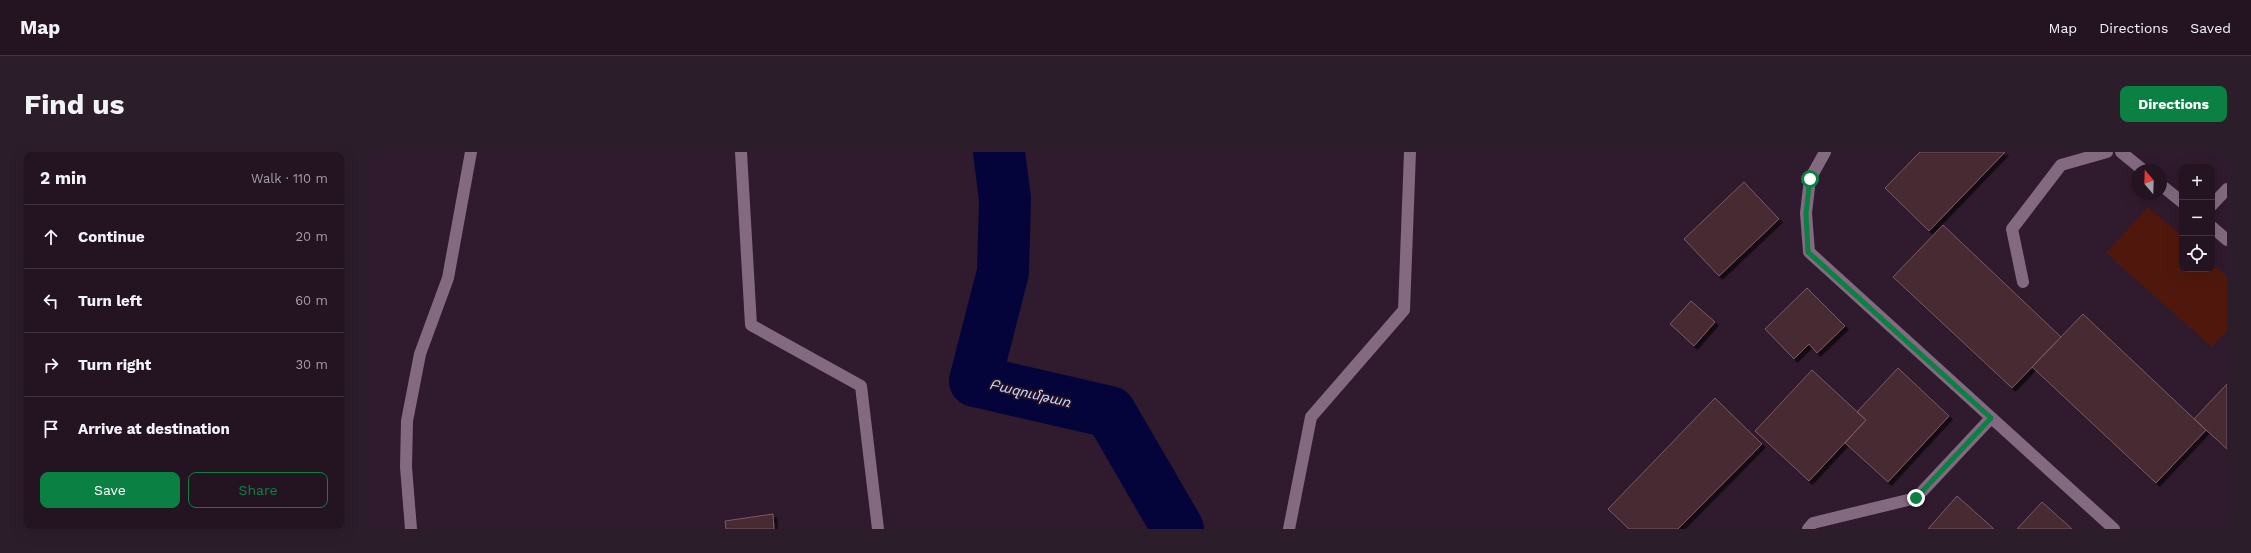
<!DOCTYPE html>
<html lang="en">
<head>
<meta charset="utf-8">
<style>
  :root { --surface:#241422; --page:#2c1d2a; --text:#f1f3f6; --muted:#a39ea5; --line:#413340; --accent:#0b8043 }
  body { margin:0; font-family:"Work Sans","Noto Sans Armenian",sans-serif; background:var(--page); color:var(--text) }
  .controls { position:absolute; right:12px; top:12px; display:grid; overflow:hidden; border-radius:8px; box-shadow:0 4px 16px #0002 }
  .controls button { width:36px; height:36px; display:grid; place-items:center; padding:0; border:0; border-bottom:1px solid var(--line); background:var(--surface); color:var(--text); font:20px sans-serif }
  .compass { position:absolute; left:1763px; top:12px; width:36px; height:36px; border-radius:50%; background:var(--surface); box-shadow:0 4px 16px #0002; rotate:341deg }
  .stop { position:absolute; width:12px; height:12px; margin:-9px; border:3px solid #0b8043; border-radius:50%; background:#fff }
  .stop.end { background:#0b8043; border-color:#fff; box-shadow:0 1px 4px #0008 }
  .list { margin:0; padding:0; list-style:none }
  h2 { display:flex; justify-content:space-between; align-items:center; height:52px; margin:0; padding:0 16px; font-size:17px }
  h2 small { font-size:13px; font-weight:400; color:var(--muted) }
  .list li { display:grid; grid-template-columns:26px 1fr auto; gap:12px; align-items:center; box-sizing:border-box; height:64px; padding:0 16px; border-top:1px solid var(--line) }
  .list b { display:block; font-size:15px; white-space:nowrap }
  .list em { font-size:13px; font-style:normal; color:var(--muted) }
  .actions { display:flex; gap:8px; padding:12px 16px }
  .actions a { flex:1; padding:9px 0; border:1px solid var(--accent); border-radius:8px; text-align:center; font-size:14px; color:var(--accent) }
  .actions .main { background:var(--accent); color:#fff }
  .icon { flex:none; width:22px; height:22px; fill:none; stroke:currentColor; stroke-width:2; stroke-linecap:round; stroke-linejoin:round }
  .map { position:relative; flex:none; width:1859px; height:377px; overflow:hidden; border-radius:8px }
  header { display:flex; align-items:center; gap:24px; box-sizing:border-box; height:56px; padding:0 20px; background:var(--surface); border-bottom:1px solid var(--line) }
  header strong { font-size:19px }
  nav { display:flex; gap:22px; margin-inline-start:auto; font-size:14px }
  .intro { display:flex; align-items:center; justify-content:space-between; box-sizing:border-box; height:96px; padding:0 24px }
  h1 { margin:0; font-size:28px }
  .button { padding:10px 18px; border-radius:8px; background:var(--accent); color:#fff; font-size:14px; font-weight:700 }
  main { display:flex; gap:24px; padding:0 24px }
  aside { flex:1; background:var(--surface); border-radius:8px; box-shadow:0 4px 16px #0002 }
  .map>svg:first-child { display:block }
</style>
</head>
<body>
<header>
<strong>Map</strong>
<nav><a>Map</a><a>Directions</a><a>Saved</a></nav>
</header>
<div class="intro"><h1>Find us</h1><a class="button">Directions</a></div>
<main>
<aside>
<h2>2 min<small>Walk · 110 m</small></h2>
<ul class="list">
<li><svg class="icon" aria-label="ahead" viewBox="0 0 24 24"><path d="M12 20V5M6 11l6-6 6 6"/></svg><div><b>Continue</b></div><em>20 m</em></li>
<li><svg class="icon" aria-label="left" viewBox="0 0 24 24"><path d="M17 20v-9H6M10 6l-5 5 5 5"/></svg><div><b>Turn left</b></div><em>60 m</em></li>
<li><svg class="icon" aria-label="right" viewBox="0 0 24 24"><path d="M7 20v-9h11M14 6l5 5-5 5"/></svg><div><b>Turn right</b></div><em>30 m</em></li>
<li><svg class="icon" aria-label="arrive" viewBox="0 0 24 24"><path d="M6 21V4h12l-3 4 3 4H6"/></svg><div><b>Arrive at destination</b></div></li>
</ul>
<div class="actions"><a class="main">Save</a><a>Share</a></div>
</aside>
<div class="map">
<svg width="1859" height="377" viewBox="0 0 1859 377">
  <defs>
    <filter id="shadow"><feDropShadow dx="3.5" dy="3.5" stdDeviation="0" flood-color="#0009"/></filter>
  </defs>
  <rect width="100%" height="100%" fill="#301a2d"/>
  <path fill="#50180c" d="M1780 55 1814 84V117H1844V111L1859 125V178L1844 195 1738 101Z"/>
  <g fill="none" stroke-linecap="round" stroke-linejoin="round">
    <path stroke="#04043a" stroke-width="52" d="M631 0 637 47 635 120 607 229 742 260 810 377"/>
  </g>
  <path fill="#462931" stroke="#7d5b64" filter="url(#shadow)" d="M1552 0H1637L1561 79 1517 36Z
    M1376 30 1411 67 1351 124 1316 87Z
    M1575 73 1693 185 1644 236 1525 125Z
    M1439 136 1477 174 1449 201 1441 192 1426 207 1397 177Z
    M1323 149 1347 170 1326 194 1302 172Z
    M1715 162 1838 278 1788 331 1664 215Z
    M1530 216 1581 264 1520 330 1477 291 1498 268 1489 260Z
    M1444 218 1498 268 1441 329 1387 279Z
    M1859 232V297L1826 267Z
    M1347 246 1394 292 1310 377H1261L1240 357Z
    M1589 344 1626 377H1560Z
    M1674 350 1704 377H1649Z
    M405 362 406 377H358L357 369Z"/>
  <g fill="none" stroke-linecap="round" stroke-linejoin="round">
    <path stroke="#836a80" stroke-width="12" d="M1753 0 1775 18
      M1793 33 1814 50
      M1844 53 1859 37
      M1844 75 1859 88
      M1655 130 1644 77 1693 13 1739 0"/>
    <path stroke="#836a80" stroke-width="12" d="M373 0 383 173 493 234 510 377
      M1457 0 1442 27 1438 61 1441 100 1746 377
      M43 377 38 315 39 269 52 202 80 126 103 0
      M921 377 943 265 1036 158 1042 0
      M1440 377 1445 371 1548 346 1623 266"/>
  </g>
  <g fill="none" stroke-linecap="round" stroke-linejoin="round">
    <path stroke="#0b8043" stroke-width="5" d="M1442 27 1438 61 1440 100 1623 266 1548 346"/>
  </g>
  <g text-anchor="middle" stroke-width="3.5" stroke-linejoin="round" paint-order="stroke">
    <g font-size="14" font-style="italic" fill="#c2d2fd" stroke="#261123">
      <text transform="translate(662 241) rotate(13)" y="5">Բազումթառ</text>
    </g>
  </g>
</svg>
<div class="controls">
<button>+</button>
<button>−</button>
<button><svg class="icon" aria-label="locate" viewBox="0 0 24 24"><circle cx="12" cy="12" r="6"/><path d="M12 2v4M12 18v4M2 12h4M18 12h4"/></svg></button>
</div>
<svg class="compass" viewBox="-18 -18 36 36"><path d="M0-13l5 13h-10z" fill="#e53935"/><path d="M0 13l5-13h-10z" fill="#a39ea5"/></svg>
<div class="stop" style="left:1442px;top:27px"></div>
<div class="stop end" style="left:1548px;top:346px"></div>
</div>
</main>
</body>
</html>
